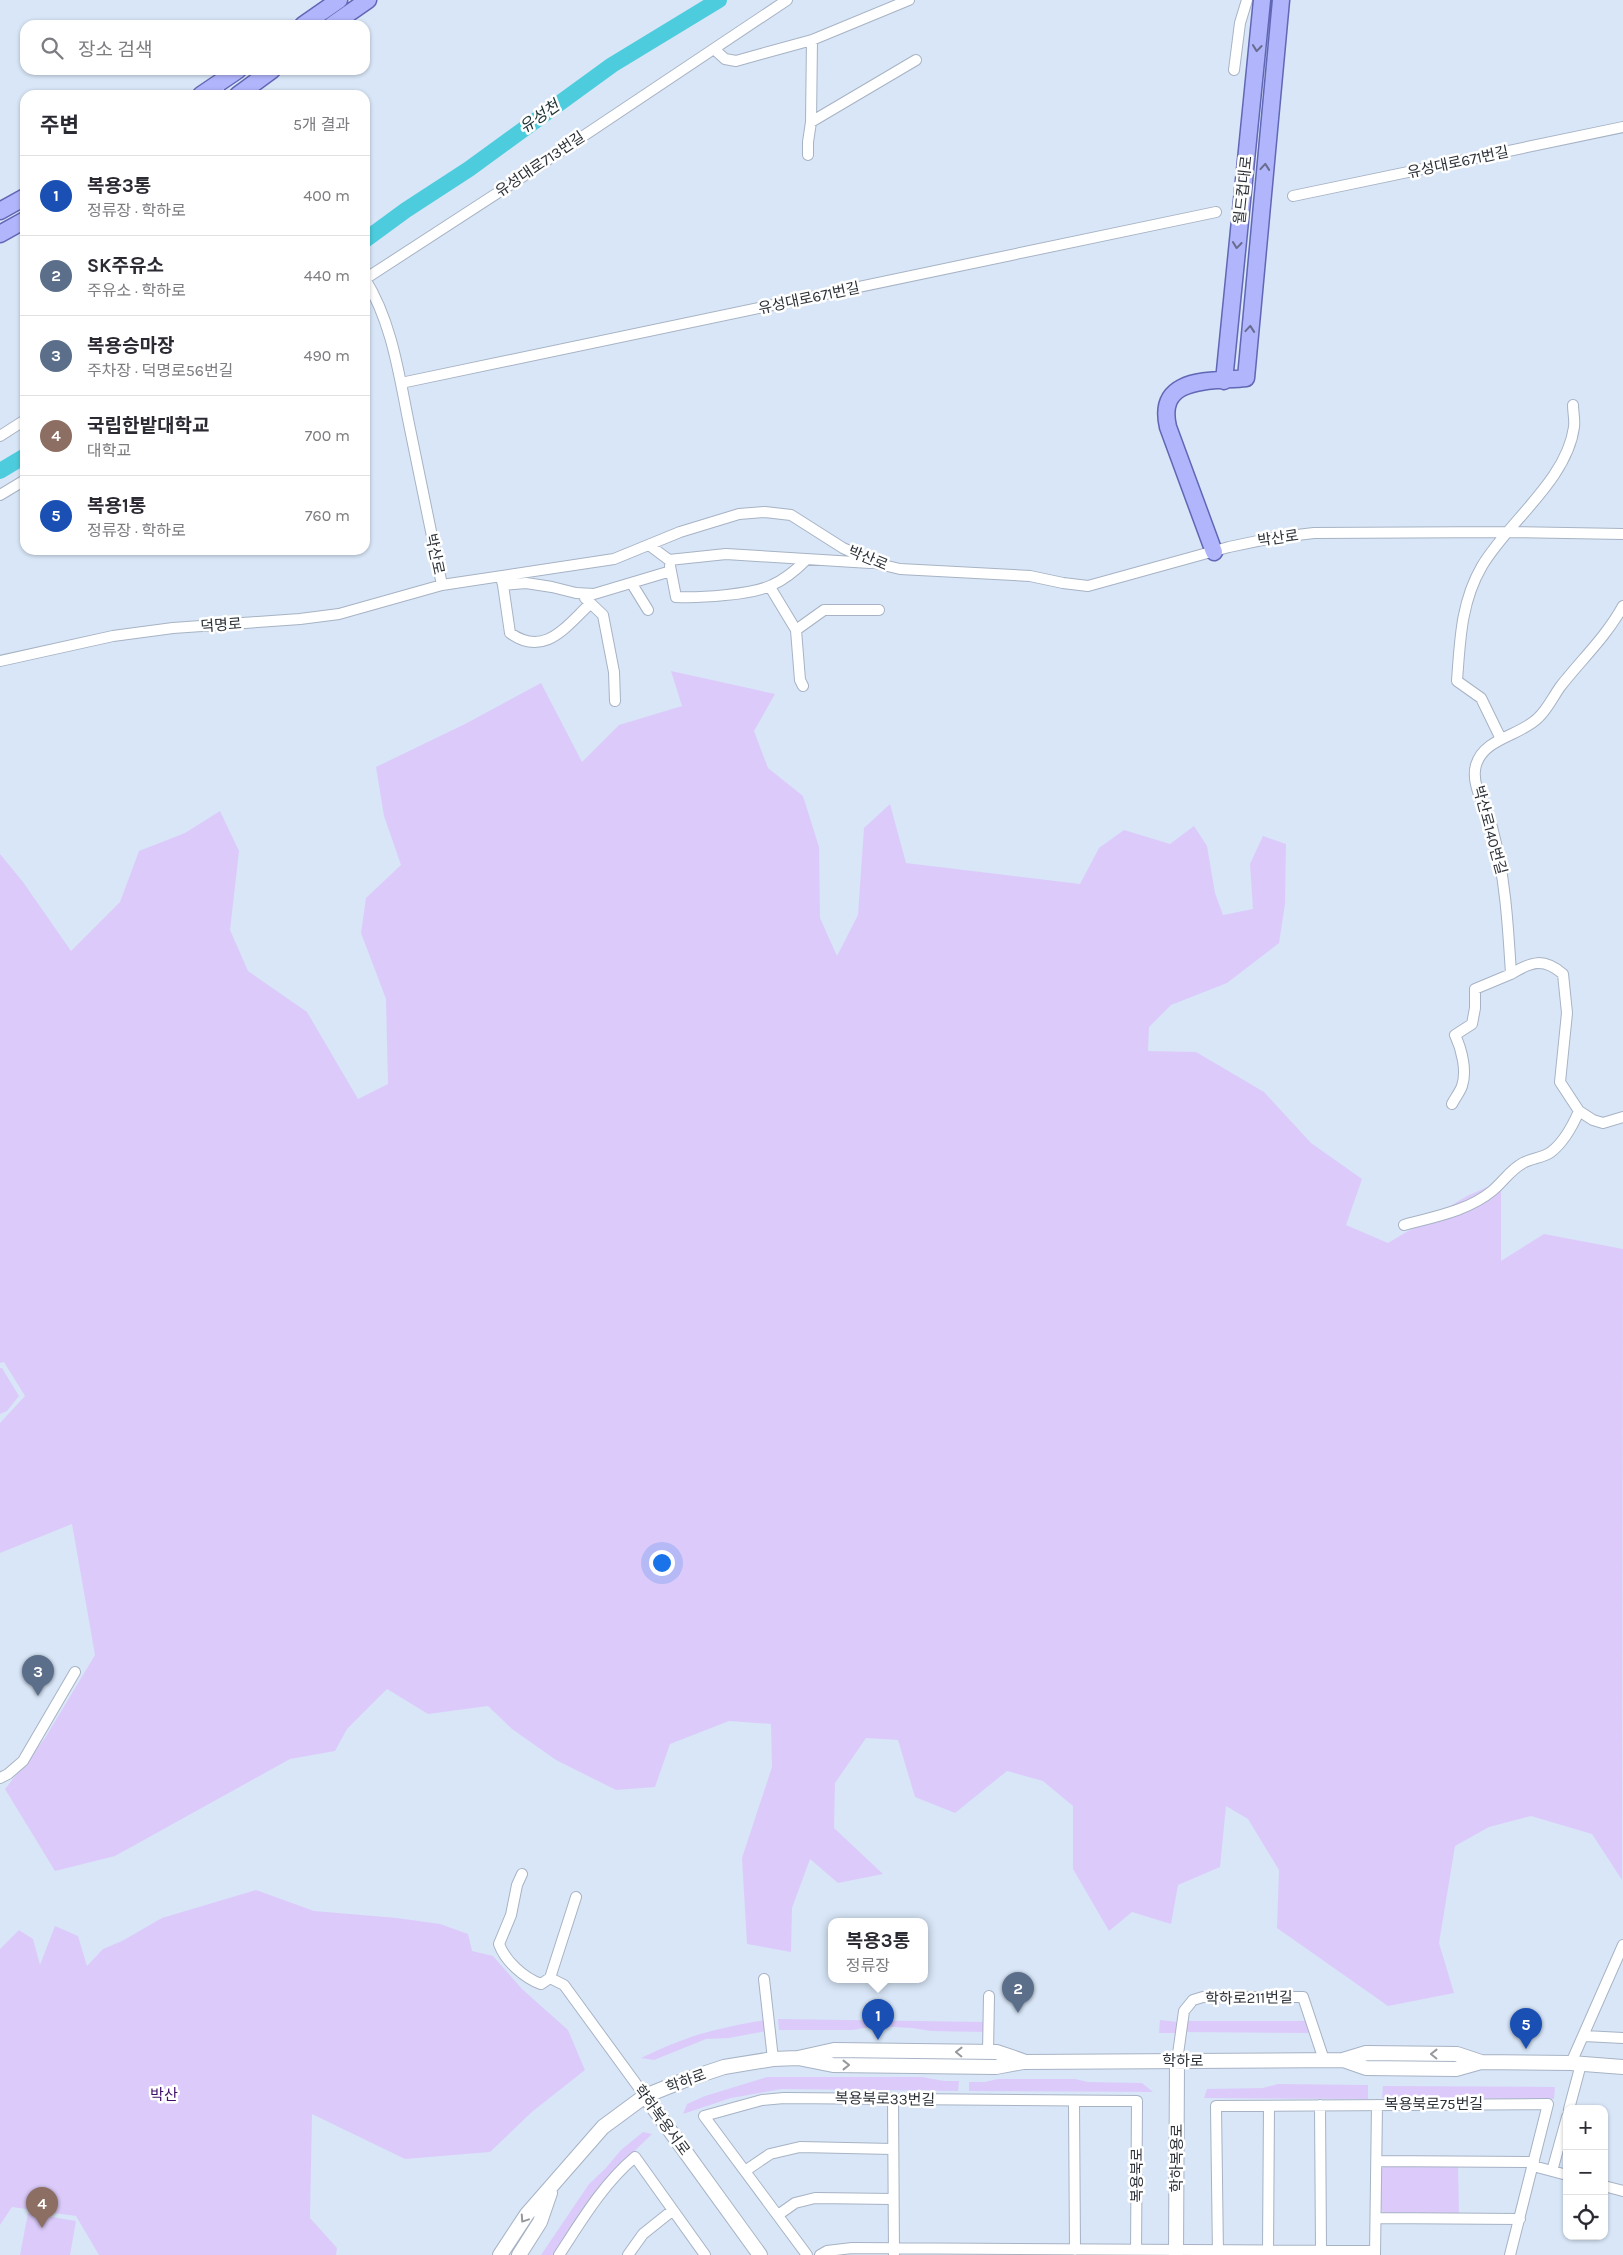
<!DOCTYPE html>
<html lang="ko">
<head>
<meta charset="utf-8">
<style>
  :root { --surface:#fff; --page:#f2f2f3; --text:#2b2b33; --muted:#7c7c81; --line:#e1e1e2; --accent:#1a73e8 }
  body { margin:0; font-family:Karla,"Noto Sans KR",sans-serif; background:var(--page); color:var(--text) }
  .controls { position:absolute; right:15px; bottom:15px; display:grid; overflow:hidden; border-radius:10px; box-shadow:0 1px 4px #0004 }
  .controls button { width:45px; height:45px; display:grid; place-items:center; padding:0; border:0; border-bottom:1px solid var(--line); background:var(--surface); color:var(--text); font:25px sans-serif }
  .you { position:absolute; left:661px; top:1562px; width:18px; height:18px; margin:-12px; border:4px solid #fff; border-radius:50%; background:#1a73e8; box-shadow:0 0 0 8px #1a73e833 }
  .badge { display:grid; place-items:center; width:32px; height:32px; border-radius:50%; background:var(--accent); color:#fff; font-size:16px; font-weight:700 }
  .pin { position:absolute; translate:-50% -41px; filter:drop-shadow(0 1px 2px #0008) }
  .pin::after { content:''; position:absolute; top:26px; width:18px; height:15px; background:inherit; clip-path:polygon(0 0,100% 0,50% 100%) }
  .popup { position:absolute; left:828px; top:1918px; width:100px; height:65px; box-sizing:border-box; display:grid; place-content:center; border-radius:10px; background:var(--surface); filter:drop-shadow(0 1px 4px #0005); font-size:16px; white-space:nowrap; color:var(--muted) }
  .popup b { font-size:19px; color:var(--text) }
  .popup::after { content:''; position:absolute; left:50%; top:100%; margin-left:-10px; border:10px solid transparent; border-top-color:var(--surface) }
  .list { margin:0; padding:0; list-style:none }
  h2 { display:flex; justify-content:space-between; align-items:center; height:65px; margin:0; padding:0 20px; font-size:21px }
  h2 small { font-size:16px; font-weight:400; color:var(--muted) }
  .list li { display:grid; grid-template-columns:32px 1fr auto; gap:15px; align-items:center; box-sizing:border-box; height:80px; padding:0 20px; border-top:1px solid var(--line) }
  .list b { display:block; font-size:19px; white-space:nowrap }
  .list p { margin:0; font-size:16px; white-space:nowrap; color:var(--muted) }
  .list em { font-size:16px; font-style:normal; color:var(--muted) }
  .icon { flex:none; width:28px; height:28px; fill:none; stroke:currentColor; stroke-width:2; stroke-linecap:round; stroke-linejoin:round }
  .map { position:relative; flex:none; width:1623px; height:2255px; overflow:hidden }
  .search { position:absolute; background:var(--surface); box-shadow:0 1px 4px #0004; left:20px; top:20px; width:350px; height:55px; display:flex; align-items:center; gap:12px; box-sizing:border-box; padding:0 18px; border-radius:15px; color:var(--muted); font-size:19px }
  .panel { position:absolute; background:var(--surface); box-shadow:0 1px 4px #0004; left:20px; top:90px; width:350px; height:465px; border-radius:15px }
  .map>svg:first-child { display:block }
</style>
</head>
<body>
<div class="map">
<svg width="1623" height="2255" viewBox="0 0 1623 2255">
  <rect width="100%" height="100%" fill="#d8e6f7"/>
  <path fill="#dccbfa" d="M671 671 775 694 754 731 768 768 803 796 819 847 820 918 837 956 858 915 864 828 890 804 906 863 1080 884 1099 848 1124 830 1170 844 1194 826 1207 846 1215 893 1223 915 1253 909 1250 864 1263 836 1286 844 1285 904 1279 943 1227 983 1171 1005 1149 1027 1148 1051 1196 1052 1264 1092 1311 1143 1362 1179 1346 1225 1388 1243 1467 1196 1501 1181V1261L1544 1234 1623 1249 1622 1880 1592 1834 1531 1816 1489 1827 1455 1846 1439 1943 1454 1993 1388 2006 1277 1928 1279 1870 1248 1819 1226 1806 1220 1867 1178 1885 1171 1924 1132 1912 1109 1931 1073 1869V1806L1043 1781 1007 1771 955 1813 915 1797 898 1740 866 1738 835 1783 834 1828 883 1874 838 1883 810 1859 792 1908 791 1952 747 1944 742 1858 772 1767 771 1724 729 1721 670 1744 655 1787 616 1790 556 1760 512 1729 488 1706 428 1714 387 1689 347 1729 335 1751 290 1759 115 1856 55 1871 5 1789 45 1738 95 1655 72 1524 0 1553V1423L25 1396 4 1362 0 1363V854L23 882 71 951 120 902 139 851 185 833 220 811 239 851 230 930 248 971 307 1012 358 1099 388 1084 386 999 361 933 366 898 401 865 384 816 376 767 465 724 541 683 582 762 619 725 682 706Z
    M0 1368H2L19 1396 7 1411 0 1414Z
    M256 1890 314 1911 397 1918 440 1924 468 1934 472 1951 493 1956 522 1989 568 2030 585 2070 533 2111 490 2152 405 2159 312 2114 310 2218 337 2248 336 2255H99L76 2216 12 2207 0 2225V1949L19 1930 33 1939 40 1965 55 1926 78 1936 87 1966 103 1949 122 1941 162 1918Z
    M778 2019 985 2022V2032L931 2031 912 2028 875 2026 853 2030H779Z
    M765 2020 766 2031 729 2038 706 2039 654 2060 641 2058C686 2036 716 2028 765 2020Z
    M1160 2020 1178 2022 1175 2033H1159Z
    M1188 2021H1312V2033L1186 2032Z
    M767 2077H922L944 2081H959L958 2091 782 2089 731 2098 683 2114 687 2104 705 2096Z
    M998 2079H1075L1088 2082 1142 2083 1153 2092 969 2091V2082H985Z
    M1278 2084 1368 2085V2099L1204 2098 1207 2089 1263 2088Z
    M1383 2086 1555 2087 1554 2099 1382 2098Z
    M643 2132 652 2134 618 2167 555 2255H541L589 2184 605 2169 621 2150Z
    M1386 2165H1458L1459 2213H1384L1380 2208V2170Z
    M28 2213 76 2221 70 2255H20Z"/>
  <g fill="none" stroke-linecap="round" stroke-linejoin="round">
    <path stroke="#4cccdc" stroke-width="16" d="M365 240 406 210 469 169 612 65 719 0
      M0 471 25 456"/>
    <g stroke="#a7b3c4" stroke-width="12">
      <path id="street" d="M714 49 725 59 736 61 761 54 812 40 909 0
        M1234 70 1240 23 1247 0
        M216 86 221 95
        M811 122 916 60
        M808 155V142L811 122 812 40
        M1293 196 1623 127
        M365 279 522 177 787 0
        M365 279C392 322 399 375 409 424 420 478 431 532 442 585
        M401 383 1216 212
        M0 436 25 420
        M0 495 25 480
        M649 545 669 560 726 554 870 563
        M670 566 676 597C699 598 752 595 772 585 786 579 796 570 806 560
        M501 577 503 585 526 583 552 587 576 593 594 594 671 571
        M632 584 648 610
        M503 585 510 633C545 658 566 626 590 604
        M770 587 796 630 800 680 803 686
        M585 598 603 615 614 672 615 701
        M1623 606C1606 637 1581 660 1560 687 1553 697 1547 710 1538 718 1520 736 1484 738 1476 765 1470 785 1487 809 1492 827 1505 875 1508 924 1511 974 1532 961 1544 958 1563 974L1567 1013 1560 1082 1579 1111 1593 1120 1603 1123 1623 1117
        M796 630 824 610H879
        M0 661 113 636 173 628 300 619 339 614 442 585 614 559 680 532 739 514 765 512 791 515 843 548 875 563 900 569 1030 576 1063 583 1088 586 1229 547 1272 538 1314 533 1507 532 1623 534
        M1501 739 1481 698 1457 681C1460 640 1461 602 1482 566 1508 522 1567 480 1574 427 1575 420 1573 412 1573 405
        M1452 1104C1455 1098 1460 1092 1462 1086 1467 1071 1462 1050 1455 1035L1472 1024 1475 1008V989L1511 974
        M1404 1225C1433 1217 1468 1211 1492 1191 1503 1182 1510 1170 1523 1163 1532 1158 1543 1158 1551 1152 1564 1142 1573 1125 1579 1111
        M0 1778 8 1774 23 1761 75 1672
        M522 1874 517 1885 511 1915 499 1944C505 1961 524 1978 541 1984L550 1978 576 1897
        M550 1978 564 1985 645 2096
        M764 1979 773 2059
        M1584 2036 1623 2038
        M988 2052 989 1996
        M1177 2061 1184 2011 1193 2000 1203 1997H1303L1324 2060
        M1571 2063 1623 1945
        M893 2098 894 2254
        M1074 2102 1075 2250
        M1320 2105 1321 2251
        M1569 2109 1581 2064
        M1377 2161 1534 2162
        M1533 2166 1567 2175
        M745 2171 770 2154 800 2147 893 2149
        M1552 2171 1567 2117
        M1604 2186 1623 2191
        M778 2215 795 2203 815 2198 893 2199
        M1376 2218 1520 2219
        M1268 2250 1269 2106
        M559 2255C582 2220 603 2184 635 2157L705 2255
        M628 2255 643 2234 673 2210
        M807 2255 704 2116 762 2100 784 2098 1137 2101 1136 2255
        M820 2255 827 2251 852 2248 1371 2251 1375 2255
        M1218 2255 1216 2106 1548 2104 1510 2255
        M1375 2255 1377 2105"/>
    </g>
    <g stroke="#a7b3c4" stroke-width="16">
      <path id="secondary" d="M798 2058 833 2065 996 2067 1023 2062 1343 2060 1366 2053 1457 2054 1481 2062
        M1343 2060 1366 2068 1456 2069 1481 2062 1571 2063 1623 2067
        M645 2096 760 2255
        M500 2255 527 2214 603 2127 645 2096 685 2080 724 2067 773 2059 798 2058 834 2050 997 2052 1023 2061
        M519 2255 540 2222 550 2193
        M1176 2255 1177 2061"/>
    </g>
    <g stroke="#6167b5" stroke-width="19">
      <path id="primary" d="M303 25 339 0
        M332 25 368 0
        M201 95 238 70
        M238 95 272 70
        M0 211 25 197
        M0 234 25 220
        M1224 381 1262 0
        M1214 552 1168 427C1156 375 1212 382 1246 378L1281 0"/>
    </g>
    <use href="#street" stroke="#fff" stroke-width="10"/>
    <use href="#secondary" stroke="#fff" stroke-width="14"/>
    <use href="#primary" stroke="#b1b5fb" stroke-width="16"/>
  </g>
  <defs><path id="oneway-chevron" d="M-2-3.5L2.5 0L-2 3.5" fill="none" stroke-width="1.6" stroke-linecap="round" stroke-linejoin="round" transform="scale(1.25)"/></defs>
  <g stroke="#686d90">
    <use href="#oneway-chevron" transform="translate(1257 48) rotate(96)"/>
    <use href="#oneway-chevron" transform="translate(1265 167) rotate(-85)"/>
    <use href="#oneway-chevron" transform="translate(1237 245) rotate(96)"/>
    <use href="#oneway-chevron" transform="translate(1250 329) rotate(-85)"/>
  </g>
  <g stroke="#96989c">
    <use href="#oneway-chevron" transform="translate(959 2052) rotate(-179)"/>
    <use href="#oneway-chevron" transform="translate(1434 2054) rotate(-179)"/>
    <use href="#oneway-chevron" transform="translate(846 2065)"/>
    <use href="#oneway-chevron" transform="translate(524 2219) rotate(124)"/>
  </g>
  <g text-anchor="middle" stroke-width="5" stroke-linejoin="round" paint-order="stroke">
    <g font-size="15" fill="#2d3238" stroke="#fff">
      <text transform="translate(1458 162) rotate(-12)" y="5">유성대로671번길</text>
      <text transform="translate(540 164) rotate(-34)" y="5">유성대로713번길</text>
      <text transform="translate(1243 190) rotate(-84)" y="5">월드컵대로</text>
      <text transform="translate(809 298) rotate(-12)" y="5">유성대로671번길</text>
      <text transform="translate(1278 538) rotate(-8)" y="5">박산로</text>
      <text transform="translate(435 554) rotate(78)" y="5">박산로</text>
      <text transform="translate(868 558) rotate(22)" y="5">박산로</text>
      <text transform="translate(221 625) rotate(-4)" y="5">덕명로</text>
      <text transform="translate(1490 830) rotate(75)" y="5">박산로140번길</text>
      <text transform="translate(1249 1998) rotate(-1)" y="5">학하로211번길</text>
      <text x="1183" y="2066">학하로</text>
      <text transform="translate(686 2081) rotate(-20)" y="5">학하로</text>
      <text transform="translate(885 2099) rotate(1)" y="5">복용북로33번길</text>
      <text x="1434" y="2109">복용북로75번길</text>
      <text transform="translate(662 2120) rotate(54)" y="5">학하복용서로</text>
      <text transform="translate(1177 2158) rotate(-90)" y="5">학하복용로</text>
      <text transform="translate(1137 2175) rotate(-90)" y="5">복용북로</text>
    </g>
    <g font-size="15" fill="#3d0d68" stroke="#fff">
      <text x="164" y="2100">박산</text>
    </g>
    <g font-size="16" font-style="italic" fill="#1b3134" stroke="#fff">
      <text transform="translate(539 116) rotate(-35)" y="6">유성천</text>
    </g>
  </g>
</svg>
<div class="controls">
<button>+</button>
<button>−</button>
<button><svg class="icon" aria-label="locate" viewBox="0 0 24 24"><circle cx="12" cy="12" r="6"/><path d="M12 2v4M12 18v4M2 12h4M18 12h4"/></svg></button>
</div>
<div class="you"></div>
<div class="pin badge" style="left:878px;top:2040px;background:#1a4fb4">1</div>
<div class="popup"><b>복용3통</b>정류장</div>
<div class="pin badge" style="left:1018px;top:2013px;background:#5c6f8a">2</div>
<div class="pin badge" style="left:38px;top:1696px;background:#5c6f8a">3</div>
<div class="pin badge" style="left:42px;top:2228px;background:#8d6e63">4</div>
<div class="pin badge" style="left:1526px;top:2049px;background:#1a4fb4">5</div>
<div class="search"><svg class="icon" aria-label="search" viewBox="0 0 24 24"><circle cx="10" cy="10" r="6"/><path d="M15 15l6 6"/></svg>장소 검색</div>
<section class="panel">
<h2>주변<small>5개 결과</small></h2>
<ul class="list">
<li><span class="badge" style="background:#1a4fb4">1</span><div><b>복용3통</b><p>정류장 · 학하로</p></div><em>400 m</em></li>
<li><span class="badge" style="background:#5c6f8a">2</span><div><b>SK주유소</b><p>주유소 · 학하로</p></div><em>440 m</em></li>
<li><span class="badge" style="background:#5c6f8a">3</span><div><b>복용승마장</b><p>주차장 · 덕명로56번길</p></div><em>490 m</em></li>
<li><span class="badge" style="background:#8d6e63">4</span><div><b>국립한밭대학교</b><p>대학교</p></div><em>700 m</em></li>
<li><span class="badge" style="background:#1a4fb4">5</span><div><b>복용1통</b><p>정류장 · 학하로</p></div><em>760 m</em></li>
</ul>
</section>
</div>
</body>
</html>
